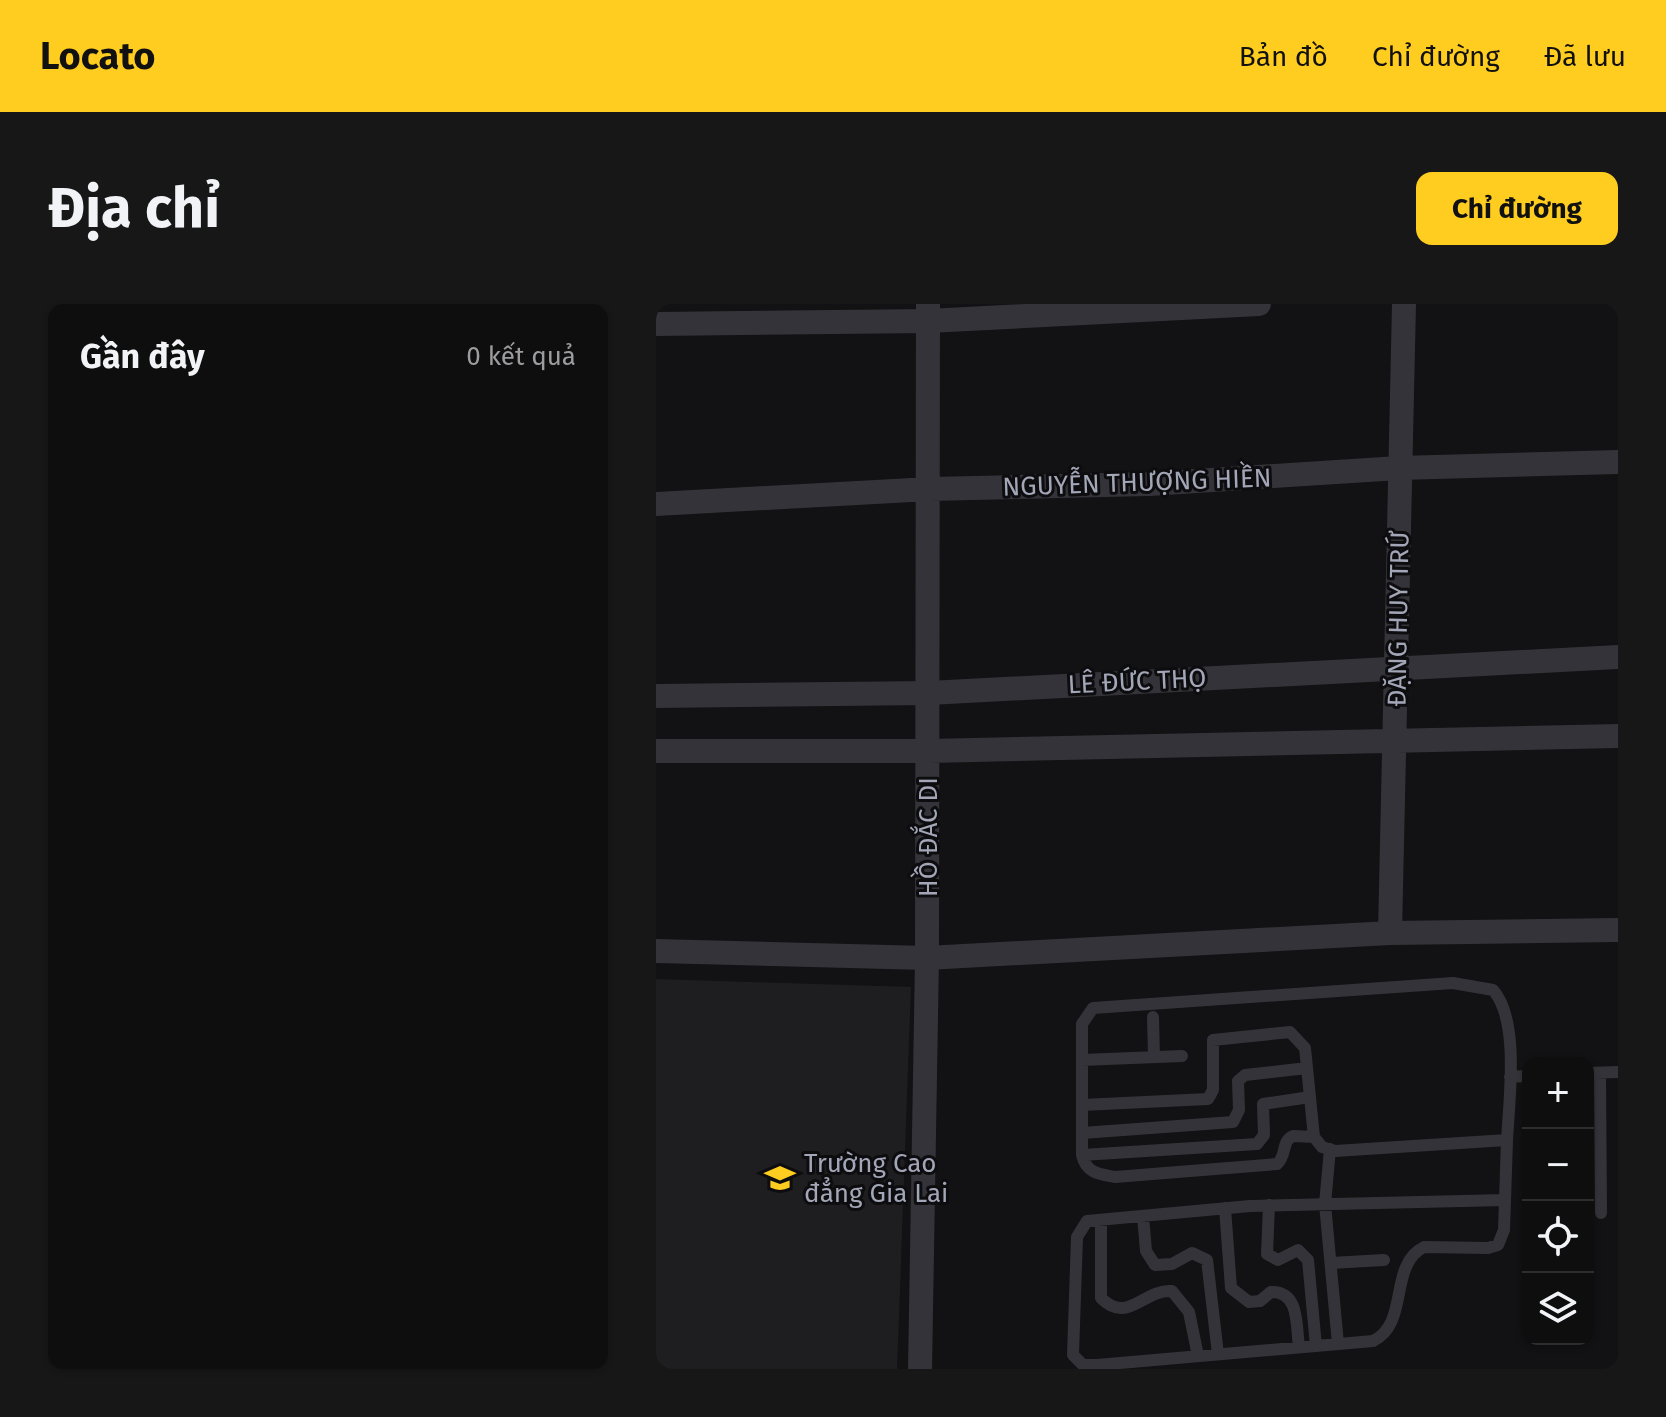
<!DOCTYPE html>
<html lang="vi">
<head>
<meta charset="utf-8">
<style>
  :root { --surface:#0e0e0f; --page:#171718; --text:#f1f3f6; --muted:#9b9c9e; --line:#2e2e2f; --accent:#ffcd1f }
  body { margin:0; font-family:"Fira Sans",sans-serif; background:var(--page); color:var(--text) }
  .controls { position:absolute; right:24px; bottom:24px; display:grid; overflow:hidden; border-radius:16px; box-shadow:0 2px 6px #0004 }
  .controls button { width:72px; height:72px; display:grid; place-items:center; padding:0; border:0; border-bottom:2px solid var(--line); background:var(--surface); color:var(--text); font:40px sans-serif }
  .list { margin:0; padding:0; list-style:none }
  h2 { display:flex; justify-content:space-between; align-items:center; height:104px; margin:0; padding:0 32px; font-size:34px }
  h2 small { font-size:26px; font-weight:400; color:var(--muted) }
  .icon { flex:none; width:44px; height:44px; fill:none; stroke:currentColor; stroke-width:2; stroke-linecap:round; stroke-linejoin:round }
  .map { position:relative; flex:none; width:962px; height:1065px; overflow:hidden; border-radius:16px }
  header { display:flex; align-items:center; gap:48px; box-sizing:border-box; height:112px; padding:0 40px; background:var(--accent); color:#111 }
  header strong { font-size:38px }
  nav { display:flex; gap:44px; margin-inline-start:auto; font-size:28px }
  .intro { display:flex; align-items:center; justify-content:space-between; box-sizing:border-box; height:192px; padding:0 48px }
  h1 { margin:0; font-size:56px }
  .button { padding:20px 36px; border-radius:16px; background:var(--accent); color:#111; font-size:28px; font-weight:700 }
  main { display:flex; gap:48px; padding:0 48px }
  aside { flex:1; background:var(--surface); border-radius:16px; box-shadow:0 2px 6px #0004 }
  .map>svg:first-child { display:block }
</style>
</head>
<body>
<header>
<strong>Locato</strong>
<nav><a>Bản đồ</a><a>Chỉ đường</a><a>Đã lưu</a></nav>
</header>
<div class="intro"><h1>Địa chỉ</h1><a class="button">Chỉ đường</a></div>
<main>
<aside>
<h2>Gần đây<small>0 kết quả</small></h2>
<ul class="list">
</ul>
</aside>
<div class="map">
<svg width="962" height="1065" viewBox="0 0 962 1065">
  <rect width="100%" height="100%" fill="#121214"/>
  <path fill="#1e1e21" d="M0 675 255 683 241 1065H0Z"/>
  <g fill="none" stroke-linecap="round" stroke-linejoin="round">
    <path stroke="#333339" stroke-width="12" d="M797 679 837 686C864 716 853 797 851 836L679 847 666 843 658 833 637 832C625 837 631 852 621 860L459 873C443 870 430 869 426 851V720L437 704Z
      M497 713 498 753
      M426 756 526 752
      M932 769 962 768
      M944 769 945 909
      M854 773 872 772
      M426 801 552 795 557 786V736L634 728 649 744 658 833
      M426 829 577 818 583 806 582 777 589 771 651 764
      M674 845 669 900 682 1040
      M426 851 601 840 608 831 607 800 654 793
      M849 896 848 926 842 941 832 944 768 943C732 961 754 1019 717 1037L441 1061H427L417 1051 421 933 431 917 594 902Z
      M849 896 851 836
      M613 901 611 950 622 956 642 946 652 956 660 1042
      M569 904 575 984 593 998 604 997 615 988C644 987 640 1022 643 1043
      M487 912 490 947 499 961 516 960 536 949 551 956 562 1050
      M445 916V994C472 1021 487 985 516 987L533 1008 542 1052
      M675 959 728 956"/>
    <path stroke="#333339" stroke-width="24" d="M0 20 272 17 603 0
      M0 200 274 185 493 180 743 164 962 158
      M0 392 273 389 962 353
      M0 447H273L962 432
      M734 629 748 0
      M0 647 271 654 734 629 962 626
      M264 1065 271 654 272 0"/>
  </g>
  <defs>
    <g id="university-bare" transform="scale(2.4)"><path d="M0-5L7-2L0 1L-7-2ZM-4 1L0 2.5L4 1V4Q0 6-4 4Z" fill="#ffcd1f" stroke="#0d0d0f" stroke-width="2.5" paint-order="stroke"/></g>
  </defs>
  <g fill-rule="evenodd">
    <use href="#university-bare" x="124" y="874"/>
  </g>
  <g text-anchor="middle" stroke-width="6" stroke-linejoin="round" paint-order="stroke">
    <g font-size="26" fill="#a2a6b6" stroke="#0d0d0f">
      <text transform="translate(481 178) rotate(-2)" y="9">NGUYỄN THƯỢNG HIỀN</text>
      <text transform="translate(742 315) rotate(-89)" y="9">ĐẶNG HUY TRỨ</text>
      <text transform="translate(481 377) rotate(-3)" y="9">LÊ ĐỨC THỌ</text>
      <text transform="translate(272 533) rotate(-90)" y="9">HỒ ĐẮC DI</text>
    </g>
    <g font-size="26" fill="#a2a6b6" stroke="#0d0d0f" text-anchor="start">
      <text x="148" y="868">Trường Cao<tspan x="148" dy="30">đẳng Gia Lai</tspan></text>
    </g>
  </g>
</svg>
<div class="controls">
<button>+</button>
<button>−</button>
<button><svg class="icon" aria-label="locate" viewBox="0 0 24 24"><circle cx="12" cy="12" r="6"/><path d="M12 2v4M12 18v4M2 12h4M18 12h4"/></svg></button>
<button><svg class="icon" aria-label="layers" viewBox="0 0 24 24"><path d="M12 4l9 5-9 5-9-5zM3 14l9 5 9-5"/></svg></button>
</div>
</div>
</main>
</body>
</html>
